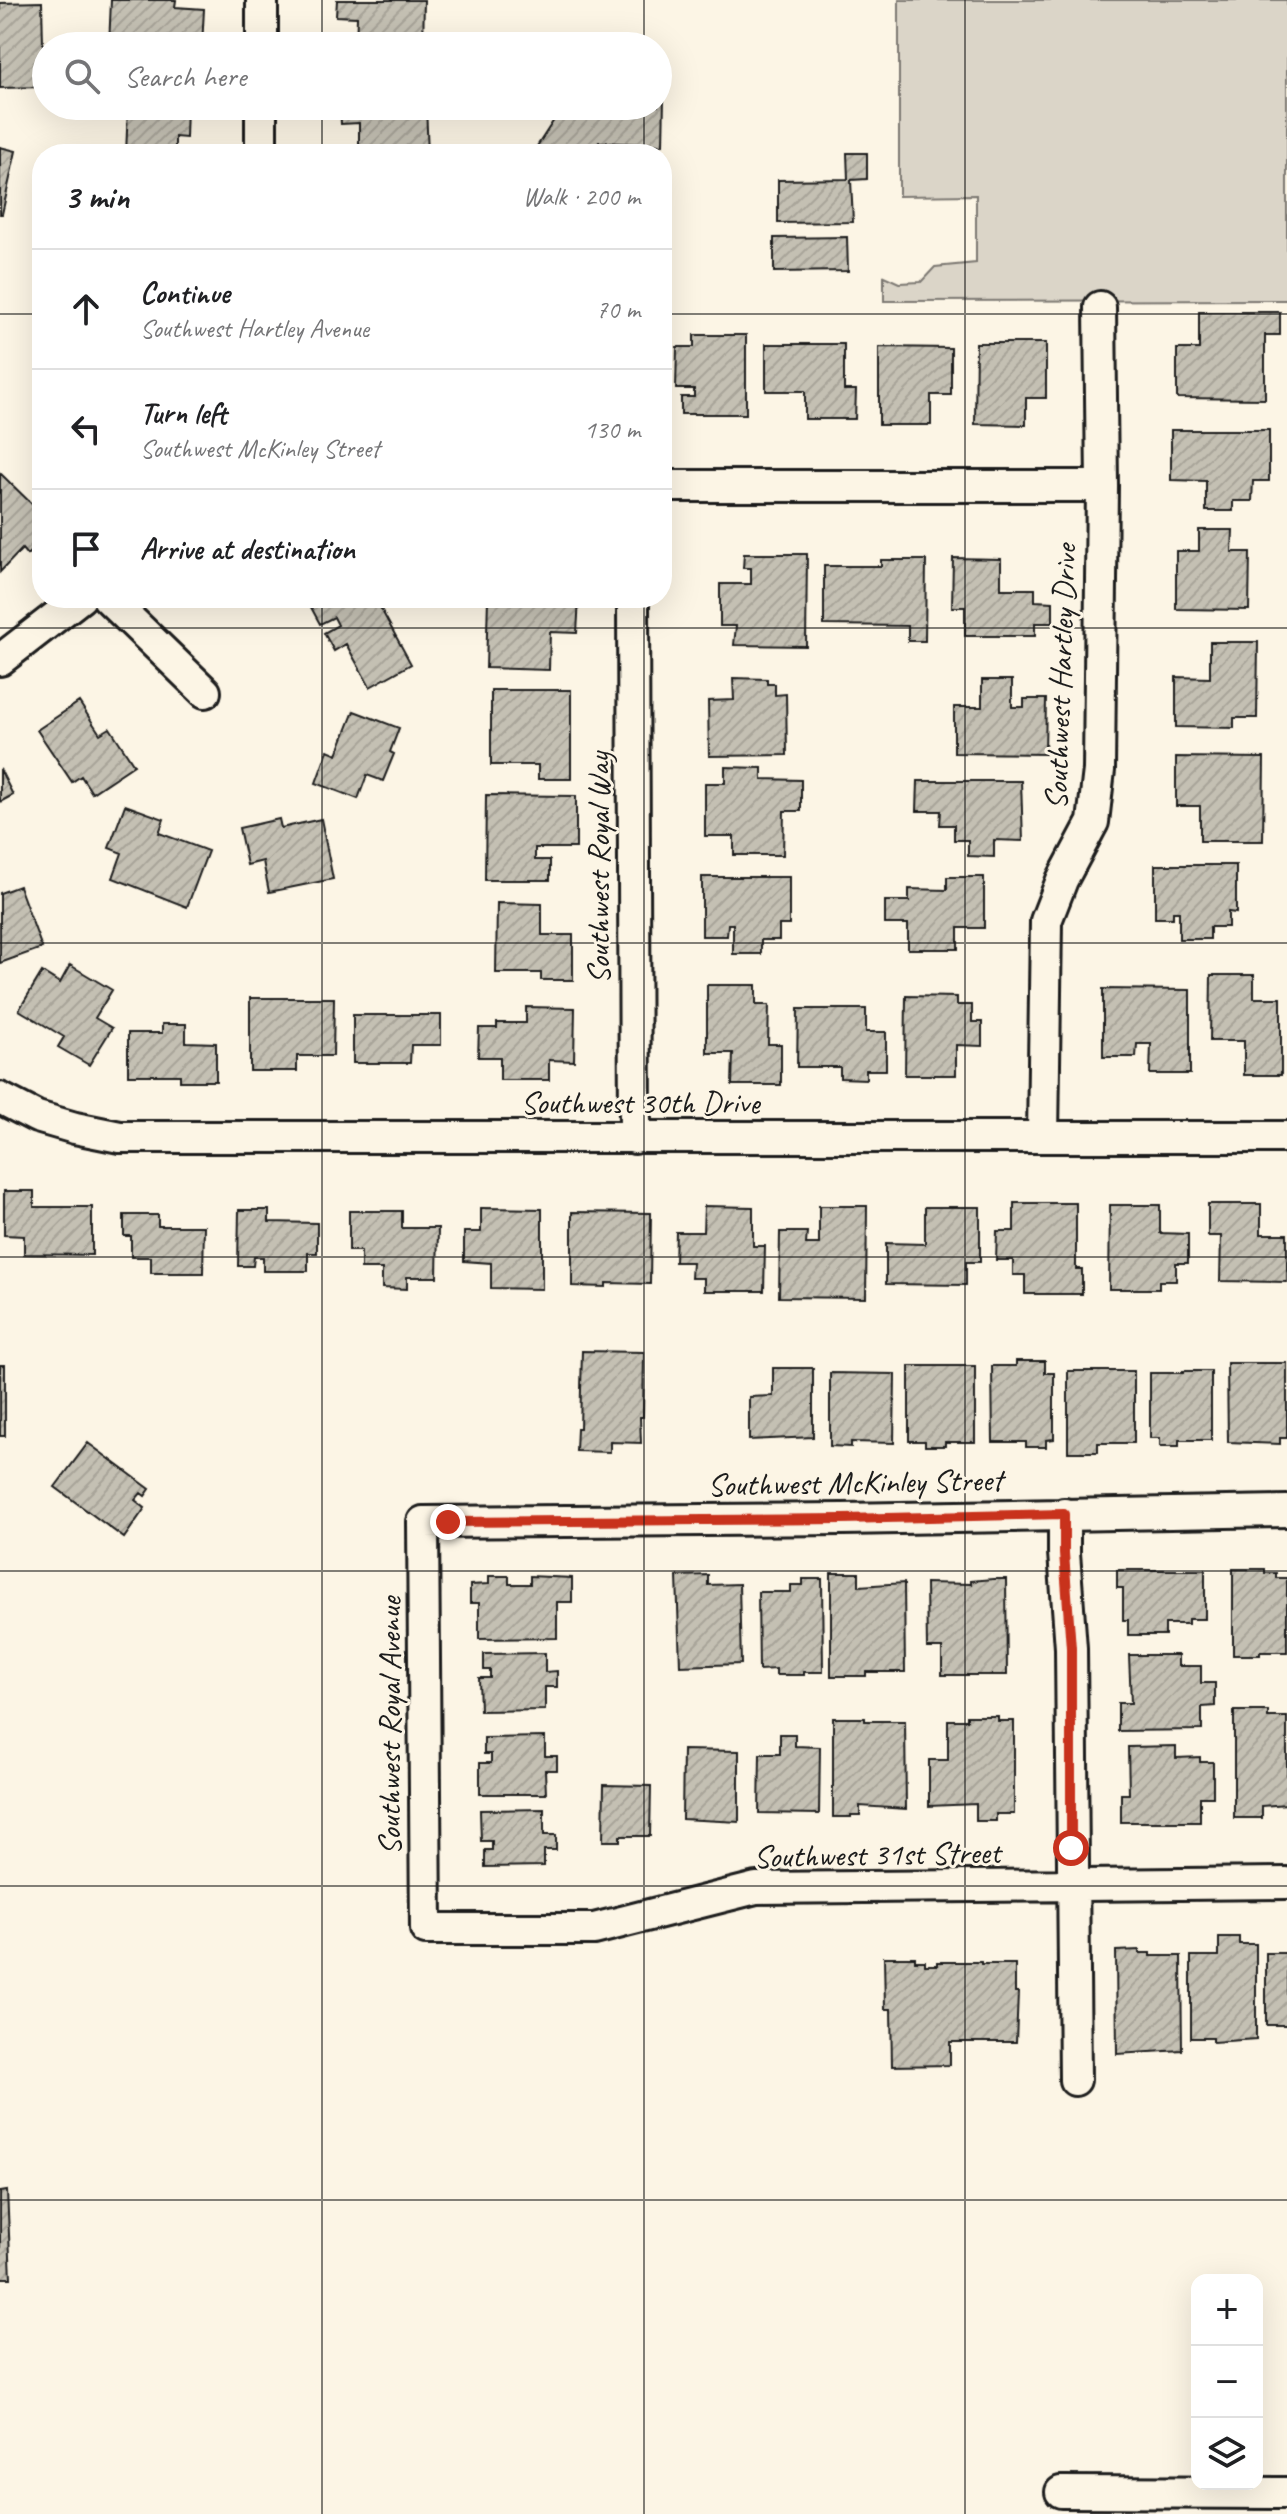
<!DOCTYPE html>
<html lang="en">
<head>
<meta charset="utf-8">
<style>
  :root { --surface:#fff; --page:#f2f2f2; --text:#202124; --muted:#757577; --line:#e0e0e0 }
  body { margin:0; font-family:Caveat,sans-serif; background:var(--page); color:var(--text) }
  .controls { position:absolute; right:24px; bottom:24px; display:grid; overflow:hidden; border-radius:16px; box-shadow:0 8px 32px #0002 }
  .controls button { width:72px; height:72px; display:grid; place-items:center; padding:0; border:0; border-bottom:2px solid var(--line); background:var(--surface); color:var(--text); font:40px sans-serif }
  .stop { position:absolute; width:24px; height:24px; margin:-18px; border:6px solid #c8321e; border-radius:50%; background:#fff }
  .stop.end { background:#c8321e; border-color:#fff; box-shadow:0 2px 8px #0008 }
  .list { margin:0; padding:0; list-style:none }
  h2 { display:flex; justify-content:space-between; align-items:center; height:104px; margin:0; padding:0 32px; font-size:34px }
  h2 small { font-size:26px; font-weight:400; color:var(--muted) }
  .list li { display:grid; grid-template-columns:52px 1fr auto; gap:24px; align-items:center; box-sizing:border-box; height:120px; padding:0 32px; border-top:2px solid var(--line) }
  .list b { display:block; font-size:30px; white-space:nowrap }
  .list p { margin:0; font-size:26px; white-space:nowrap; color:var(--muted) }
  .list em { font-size:26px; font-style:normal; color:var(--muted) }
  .icon { flex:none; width:44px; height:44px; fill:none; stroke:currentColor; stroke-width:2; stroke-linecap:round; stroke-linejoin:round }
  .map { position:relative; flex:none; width:1287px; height:2514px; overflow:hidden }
  .search { position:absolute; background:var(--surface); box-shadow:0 8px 32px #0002; left:32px; top:32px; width:640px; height:88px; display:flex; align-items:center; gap:20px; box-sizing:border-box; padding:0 28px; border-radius:44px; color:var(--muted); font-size:30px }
  .panel { position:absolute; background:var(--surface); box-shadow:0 8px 32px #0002; left:32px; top:144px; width:640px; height:464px; border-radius:32px }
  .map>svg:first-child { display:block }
</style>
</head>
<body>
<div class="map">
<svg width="1287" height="2514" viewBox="0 0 1287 2514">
  <defs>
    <pattern id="building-hatch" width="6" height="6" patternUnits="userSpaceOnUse" patternTransform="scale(2)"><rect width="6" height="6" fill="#c4c0b3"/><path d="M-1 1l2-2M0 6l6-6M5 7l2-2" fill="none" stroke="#a8a499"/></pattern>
  </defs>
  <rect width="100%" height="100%" fill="#fcf5e5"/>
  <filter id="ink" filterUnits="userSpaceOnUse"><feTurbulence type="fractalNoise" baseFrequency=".0125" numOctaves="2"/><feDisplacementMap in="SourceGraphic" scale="16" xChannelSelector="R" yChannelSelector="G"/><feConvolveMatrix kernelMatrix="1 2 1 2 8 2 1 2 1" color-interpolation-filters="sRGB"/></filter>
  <g filter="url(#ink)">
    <path fill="#dbd5c8" stroke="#7c7872" stroke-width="2" d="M899 0H1287V300L884 301V276L899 283 921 282 935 267 976 263V195L899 196Z"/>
    <path fill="url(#building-hatch)" stroke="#1c1c1c" stroke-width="2" d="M111 0H176L175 7 204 9 202 46H109Z
      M337 0H424L423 46H356L357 17 336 16Z
      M42 2 44 87 0 88V3Z
      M658 93 660 98H664L663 145 599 142 591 154H532L554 120 555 106H658Z
      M147 106H187L186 138 175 137V154H126L128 107 147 108Z
      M340 106H426L428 154H359V123L341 124Z
      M0 147 16 151 2 214H0Z
      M847 153H867V179L851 180 853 222 778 223V180L848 179Z
      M847 237 848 271 774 272V238Z
      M1199 312H1280V335H1265V399L1177 398V349H1199Z
      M694 335H746V414H681V397H694V389H676L677 347H694Z
      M976 343H1046V398H1026V425L975 424Z
      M766 344H844V390H856L855 419H805V391H766Z
      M879 347 951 348V395H931V425H879Z
      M1171 430H1269V481H1253L1252 501H1233V511H1206V481L1171 480Z
      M0 473 42 514V540L27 555 22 549 0 572Z
      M1199 530H1233L1232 552H1250L1249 610 1176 609V551H1199Z
      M744 554H807L806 646 734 645 736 626H720V584H751V568H743Z
      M953 558 1001 559V589H1035V601L1053 602V623H1035V636H965V607H952Z
      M881 560H926L925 641H908V626L824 625V566H881Z
      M306 598H375L411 664 370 687 346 644 334 651 324 633 338 625 334 617 320 624Z
      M488 598H579L577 633 550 632 549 670 486 668Z
      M1210 642H1258L1257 718H1234V728L1176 727V677L1210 678Z
      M733 678 767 679V684H775V695L786 694 787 755 709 756 708 701 734 700Z
      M982 680H1012V707H1024V699H1046L1045 754 954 753V707H982Z
      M491 690H571V779H538V765H491Z
      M79 702 100 734 110 728 134 765 92 793 81 776 72 782 37 730Z
      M354 711 399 728 390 752 394 754 383 781 367 775 358 799 316 783 328 750 337 754Z
      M1176 757 1264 758 1263 841H1200V806H1176Z
      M725 767 762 768V779L801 780V811H784L783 855H734V836H705V783H725Z
      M0 769 13 795 0 802Z
      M918 781H1021L1023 841 994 840V857L968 856V840H954V825H940L941 811H917Z
      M486 795 576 796V848H535V860H550V880H485Z
      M125 805 164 819 159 833 208 851 187 907 113 878 122 853 109 848Z
      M279 819 281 828 321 819 333 879 269 892 263 861 247 865 239 828Z
      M1155 865H1236V913L1228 912V927H1210V939H1179V912H1173V918H1155Z
      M702 877H789V925H779V940H761V954H733V924H728L727 936H702Z
      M947 877H984V928H958V949H908V924H885V901H909V889L947 890Z
      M19 886 42 948 0 963V893Z
      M497 903 542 904V935H573V980H541V973H496Z
      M70 965 112 990 95 1018 112 1028 89 1065 58 1047 64 1037 19 1010 42 972 60 983Z
      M1211 975H1254V998H1281V1075H1244V1041H1210Z
      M707 985H756V1005H769L768 1044H781V1085H732L733 1053H707Z
      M1103 989 1190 990V1074H1150L1151 1044H1137L1136 1057H1103Z
      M906 996 957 997V1005H972V1022H982V1046L956 1045V1075H905Z
      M250 998H334L333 1056H297V1071H250Z
      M526 1007 575 1008 574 1061 549 1060V1080H500V1057H478L479 1028H497V1023H526Z
      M798 1009H866V1032H886V1070H866V1079L840 1078V1067H797Z
      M353 1015H441V1045H411L410 1063H353Z
      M162 1024H186V1042L216 1043V1081H180V1075H128V1033H162Z
      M4 1191H34V1207H92V1255L24 1254V1236L4 1235Z
      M1014 1203H1076V1269H1082V1294H1025V1275H1013V1260H996L997 1231H1014Z
      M1208 1204H1261V1234H1287V1282L1220 1281 1221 1236H1208Z
      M1110 1205H1160V1233L1188 1234V1263H1176V1281H1159V1289H1109Z
      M704 1206 753 1207V1246H765L764 1291H704V1278H691L692 1262H675L676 1232H703Z
      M819 1206H867L866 1298 779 1297 780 1232H807L806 1244H819Z
      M925 1207H980V1262H966V1285L886 1284V1243L925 1244Z
      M481 1208 542 1209V1289L491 1288V1263L464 1261V1232H481Z
      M239 1210H269V1222L317 1223V1253H308V1271H263V1257H254L253 1266H238Z
      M349 1211H402V1228H438L437 1277H407V1289L382 1288V1269H361V1251H349Z
      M572 1212 651 1213 650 1284 606 1283V1287L572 1286Z
      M124 1215H158V1226H204L203 1273H151V1257H131V1236H124Z
      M582 1351 644 1352 643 1417H640L641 1443 610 1442V1452L576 1451 577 1428H580Z
      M1016 1361H1045V1373H1054V1439L1046 1440V1447H1026V1442H993L992 1366H1016Z
      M1227 1363H1287V1438H1280V1444L1228 1442Z
      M0 1365H5V1436H0Z
      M909 1366H975V1442H945V1446H925V1441H909Z
      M773 1368H813V1437L749 1440V1397L773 1396Z
      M1068 1371H1134V1443H1098V1452H1068Z
      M1183 1371H1211V1440H1179V1446H1160V1438H1150V1373H1183Z
      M830 1373 895 1374 894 1443 851 1442V1447L830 1446Z
      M88 1443 150 1489 145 1496 141 1493 135 1500 145 1508 124 1538 55 1487Z
      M1233 1569H1265V1573H1276V1578H1287V1652H1260V1655H1233Z
      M1117 1570H1205V1619H1188V1624H1165V1635H1128V1620H1123V1588H1117Z
      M831 1573H859V1586L904 1583 905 1672H866V1676H831Z
      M708 1575V1585L739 1584 741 1664 680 1666 677 1576Z
      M489 1576H509V1584H530V1576L572 1578V1602H557V1638L479 1639V1603H470V1585L489 1584Z
      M803 1579H822L823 1672H804V1675H776V1669L759 1670 758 1592H791V1585H803Z
      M993 1579H1006L1007 1675H942V1648H927L926 1583 971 1584V1581Z
      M545 1653V1672L557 1671V1687H545V1710L480 1711 479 1678H490V1670H484V1654Z
      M1129 1655H1178V1666H1201V1683H1215V1706L1202 1707V1730L1118 1731V1703H1131Z
      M1234 1711H1268V1717H1287V1804L1262 1806V1818H1234Z
      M967 1716H998V1721H1014V1814H996V1821H976V1804L929 1806V1760H948V1720H967Z
      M833 1718H865V1721H905L906 1809 860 1806V1815H851V1817H833Z
      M780 1734H795V1746L820 1747 819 1814 759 1813 760 1754H780Z
      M545 1737V1756H557V1770H545L546 1794H480V1763H491V1754H484V1738Z
      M1176 1746V1758L1200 1757V1762H1213V1797H1200V1822H1121V1794H1129L1128 1747Z
      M683 1750 739 1751V1822L682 1819Z
      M604 1785 651 1786 650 1836H620V1841H603Z
      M544 1809V1835H556V1850H544V1866L485 1867V1850H492V1841H481L480 1810Z
      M1219 1937H1239V1944H1256V2039L1213 2042V2038H1191V1956H1219Z
      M1139 1950V1953H1150V1956H1181L1182 2050 1117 2054 1116 1951Z
      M1266 1953H1287V2025H1266Z
      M884 1957H915V1961H925V1965H937V1962H981V1964H1015V1992H1018L1016 2042H950V2065L892 2066 891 2009H885Z
      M7 2191 11 2278H0V2192Z"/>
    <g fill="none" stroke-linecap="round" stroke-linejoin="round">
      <g stroke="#1c1c1c" stroke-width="36">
        <path id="minor" d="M262 46V0
          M261 154V106
          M662 486H1102
          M108 598 205 692
          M633 598 635 1138
          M0 660 80 598
          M0 1098 37 1117 75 1128 120 1137H1287
          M1043 1137 1046 921 1062 880 1093 822 1099 770 1102 486 1100 307
          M1287 1511 843 1519 423 1522 426 1929H594L756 1888 1287 1883
          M1064 1514V1553L1071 1648 1075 2080
          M1061 2492 1287 2493"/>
      </g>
      <use href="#minor" stroke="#fcf5e5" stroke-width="30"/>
    </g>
  </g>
  <g fill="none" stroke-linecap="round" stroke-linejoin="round" filter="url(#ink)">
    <path stroke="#c8321e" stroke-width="10" d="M448 1522 843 1519 1064 1514V1553L1071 1648V1848"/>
  </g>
  <path fill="none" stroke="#1c1c1c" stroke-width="2" stroke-opacity="0.55" d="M322 0V46M644 0V46M965 0V2514M322 106V154M644 106V154M0 314H42M662 314H1287M322 598V2514M644 598V2514M0 628H1287M0 943H1287M0 1257H1287M0 1571H1287M0 1886H1287M0 2200H1287"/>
  <g text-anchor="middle" stroke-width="6" stroke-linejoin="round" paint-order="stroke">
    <g font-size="32" fill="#1c1c1c" stroke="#fcf5e5">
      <text transform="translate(1060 677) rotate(-88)" y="11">Southwest Hartley Drive</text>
      <text transform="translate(598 868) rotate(-90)" y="11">Southwest Royal Way</text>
      <text x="640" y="1113">Southwest 30th Drive</text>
      <text transform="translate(855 1482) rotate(-1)" y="11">Southwest McKinley Street</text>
      <text transform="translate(389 1726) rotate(-90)" y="11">Southwest Royal Avenue</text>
      <text transform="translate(877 1854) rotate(-1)" y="11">Southwest 31st Street</text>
    </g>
  </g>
</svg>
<div class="controls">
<button>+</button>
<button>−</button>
<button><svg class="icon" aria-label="layers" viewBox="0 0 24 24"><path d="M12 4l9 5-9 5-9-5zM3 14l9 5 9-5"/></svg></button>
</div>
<div class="stop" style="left:1071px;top:1848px"></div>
<div class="stop end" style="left:448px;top:1522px"></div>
<div class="search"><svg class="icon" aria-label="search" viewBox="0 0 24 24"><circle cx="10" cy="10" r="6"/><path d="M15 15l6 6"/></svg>Search here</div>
<section class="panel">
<h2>3 min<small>Walk · 200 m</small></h2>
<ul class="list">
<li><svg class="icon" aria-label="ahead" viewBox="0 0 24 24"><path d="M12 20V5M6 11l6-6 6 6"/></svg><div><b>Continue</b><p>Southwest Hartley Avenue</p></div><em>70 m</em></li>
<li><svg class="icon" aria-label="left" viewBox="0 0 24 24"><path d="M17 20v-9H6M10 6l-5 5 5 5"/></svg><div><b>Turn left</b><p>Southwest McKinley Street</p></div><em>130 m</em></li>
<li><svg class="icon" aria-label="arrive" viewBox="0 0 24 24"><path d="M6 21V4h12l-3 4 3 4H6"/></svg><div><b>Arrive at destination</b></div></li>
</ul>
</section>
</div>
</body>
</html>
